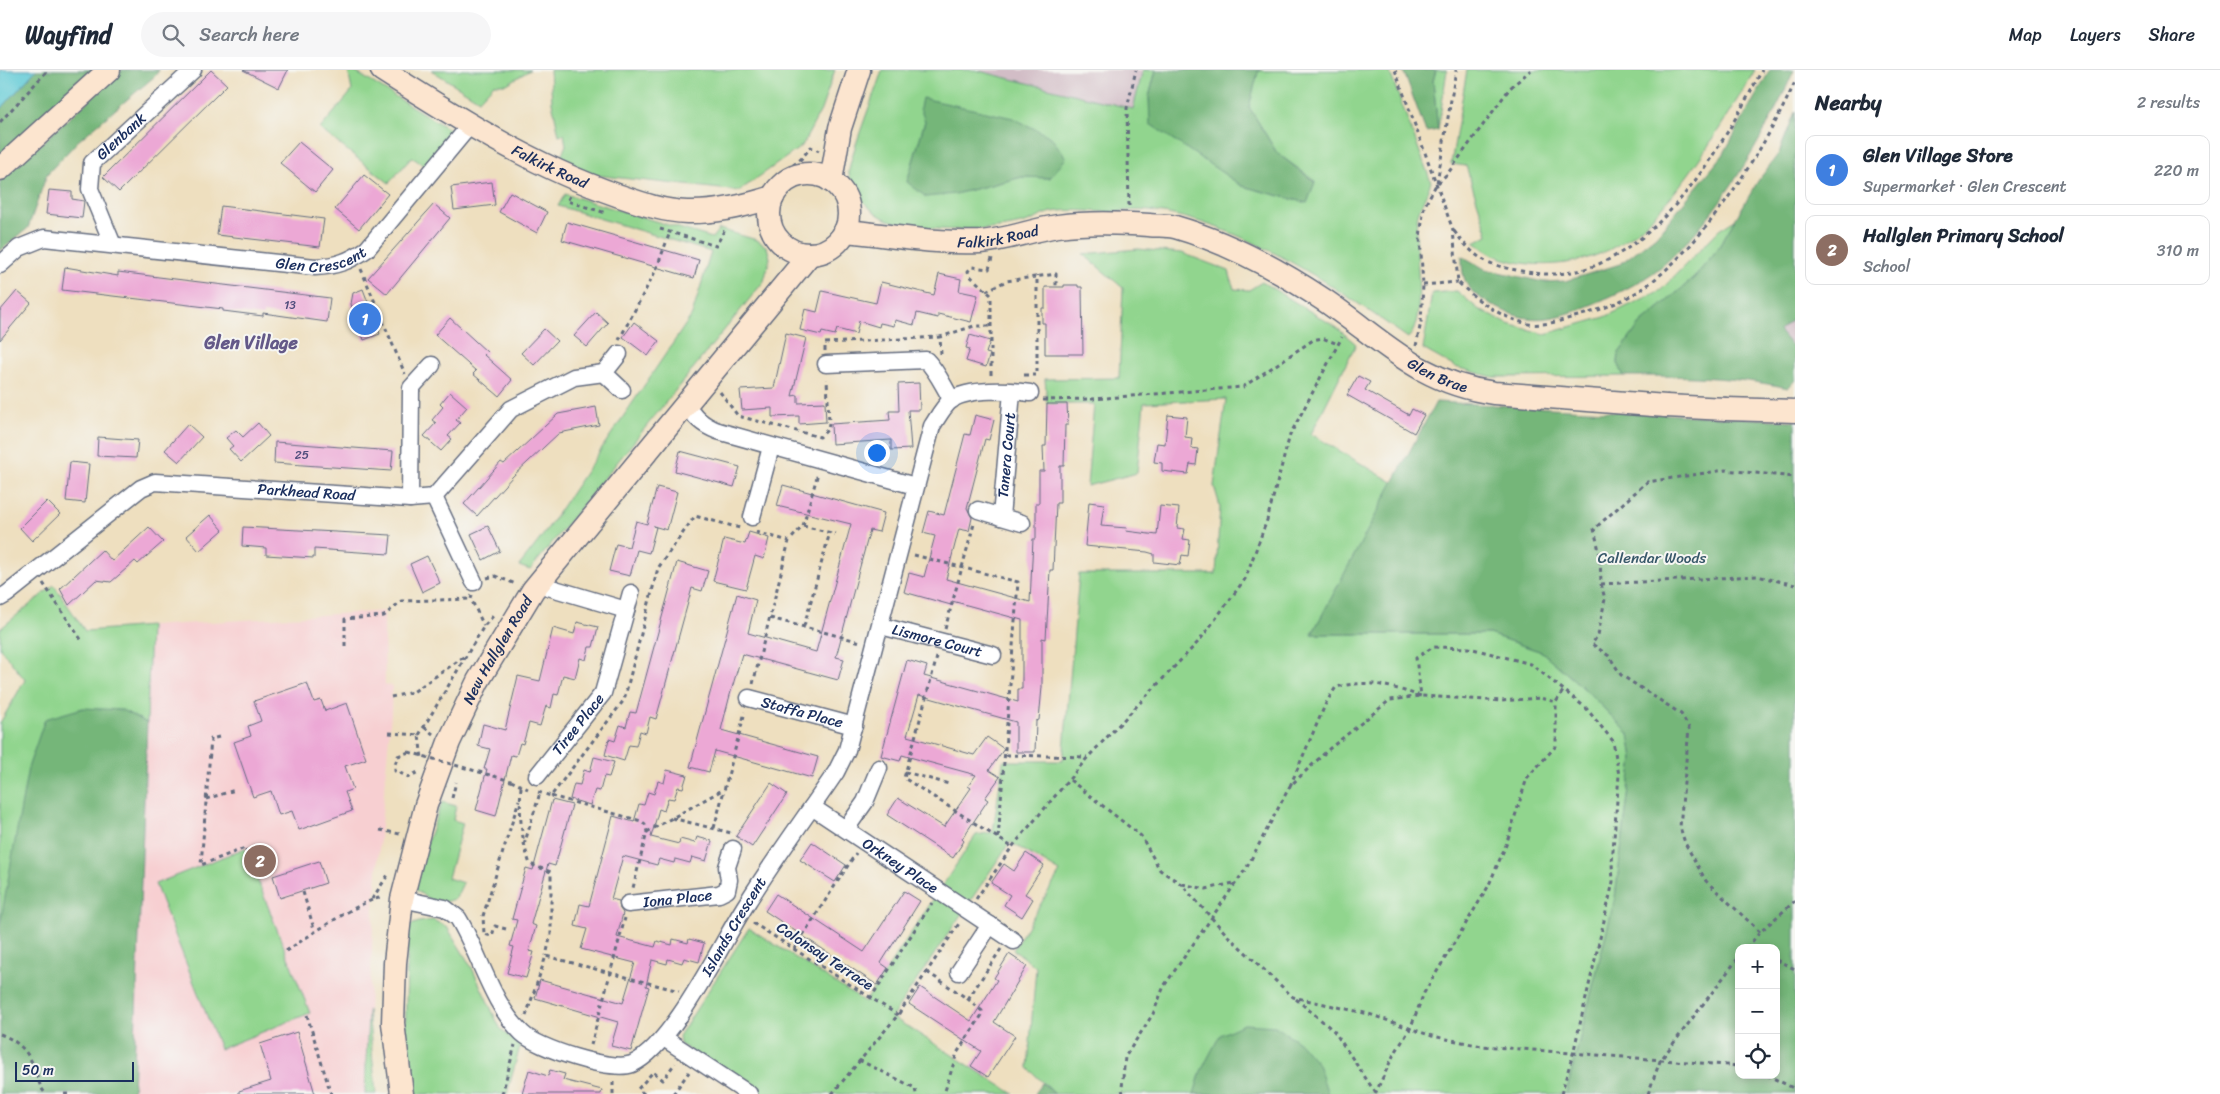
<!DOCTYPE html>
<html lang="en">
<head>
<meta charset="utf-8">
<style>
  :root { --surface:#fff; --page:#f6f6f7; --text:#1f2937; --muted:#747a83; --line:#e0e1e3; --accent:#d93025 }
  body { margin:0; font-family:Sriracha,sans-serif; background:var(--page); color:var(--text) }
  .controls { position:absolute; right:15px; bottom:15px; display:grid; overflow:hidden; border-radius:10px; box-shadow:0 2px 8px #0003 }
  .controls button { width:45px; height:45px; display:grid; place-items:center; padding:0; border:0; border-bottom:1px solid var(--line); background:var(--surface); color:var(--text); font:25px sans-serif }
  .scale { position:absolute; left:15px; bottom:12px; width:119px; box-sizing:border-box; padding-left:5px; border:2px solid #1b2f5e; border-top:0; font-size:14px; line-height:18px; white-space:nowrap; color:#1b2f5e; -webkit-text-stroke:4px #f6f6f2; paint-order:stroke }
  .you { position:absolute; left:876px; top:382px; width:18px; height:18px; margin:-12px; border:4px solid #fff; border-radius:50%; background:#1a73e8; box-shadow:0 0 0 8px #1a73e833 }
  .badge { display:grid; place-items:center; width:32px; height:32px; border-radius:50%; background:var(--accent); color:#fff; font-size:16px; font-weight:700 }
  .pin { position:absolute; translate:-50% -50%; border:2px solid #fff; box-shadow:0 1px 5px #0006 }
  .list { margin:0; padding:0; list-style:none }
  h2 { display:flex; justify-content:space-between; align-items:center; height:65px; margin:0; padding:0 20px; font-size:21px }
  h2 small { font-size:16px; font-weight:400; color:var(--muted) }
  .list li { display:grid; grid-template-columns:32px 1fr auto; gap:15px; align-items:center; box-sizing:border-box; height:70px; margin:0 10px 10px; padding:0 10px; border:1px solid var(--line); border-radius:10px }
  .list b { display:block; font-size:19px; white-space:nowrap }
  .list p { margin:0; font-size:16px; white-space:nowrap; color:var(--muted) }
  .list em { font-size:16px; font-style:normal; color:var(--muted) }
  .icon { flex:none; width:28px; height:28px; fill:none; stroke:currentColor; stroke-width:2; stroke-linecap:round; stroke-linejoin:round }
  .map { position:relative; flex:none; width:1795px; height:1024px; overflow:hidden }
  header { display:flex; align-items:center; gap:30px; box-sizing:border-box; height:70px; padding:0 25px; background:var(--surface); border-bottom:1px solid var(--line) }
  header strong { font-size:24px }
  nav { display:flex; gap:28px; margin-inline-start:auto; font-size:18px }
  .search { width:350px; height:45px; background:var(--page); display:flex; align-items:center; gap:12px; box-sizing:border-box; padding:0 18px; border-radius:28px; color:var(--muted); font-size:19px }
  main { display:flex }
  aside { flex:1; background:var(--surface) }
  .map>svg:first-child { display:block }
</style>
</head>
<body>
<header>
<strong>Wayfind</strong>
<div class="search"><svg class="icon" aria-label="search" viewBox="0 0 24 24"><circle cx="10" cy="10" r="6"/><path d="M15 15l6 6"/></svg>Search here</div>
<nav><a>Map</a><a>Layers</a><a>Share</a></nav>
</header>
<main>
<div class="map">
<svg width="1795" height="1024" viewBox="0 0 1795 1024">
  <rect width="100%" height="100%" fill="#f6f6f2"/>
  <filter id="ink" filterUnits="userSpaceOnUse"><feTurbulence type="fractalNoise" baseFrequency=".02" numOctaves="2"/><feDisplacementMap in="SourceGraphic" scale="10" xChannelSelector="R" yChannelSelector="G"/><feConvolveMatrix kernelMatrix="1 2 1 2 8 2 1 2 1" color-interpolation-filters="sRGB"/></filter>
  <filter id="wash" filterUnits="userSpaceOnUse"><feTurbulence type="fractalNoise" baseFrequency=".0096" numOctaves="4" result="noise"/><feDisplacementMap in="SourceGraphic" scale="20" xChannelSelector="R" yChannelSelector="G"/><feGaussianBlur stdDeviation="1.12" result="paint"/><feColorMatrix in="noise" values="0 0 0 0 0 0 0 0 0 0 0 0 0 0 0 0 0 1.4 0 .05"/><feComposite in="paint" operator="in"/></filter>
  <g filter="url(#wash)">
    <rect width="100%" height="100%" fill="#eedfbf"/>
    <path fill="#f7cfd1" d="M384 541 385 615 392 616 391 643 374 836 365 1024H133L150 556Z"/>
    <path fill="#d2bdc6" d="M975 0H1143L1134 39Z
      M1795 247V280L1779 261Z"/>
    <path fill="#91d58e" stroke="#568276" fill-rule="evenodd" d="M348 0H352L452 61 450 71 427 98 412 87 389 113 320 59 352 21Z
      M431 0H530L507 14H494L479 30Z
      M550 0H835L821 40 802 76 739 121 585 104 560 89 566 75 564 64 559 65 552 32Z
      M882 0H975L1133 39 1143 0H1156L1149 27 1151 54 1242 116 1307 133 1315 111 1277 83 1249 37 1258 1 1389 0 1431 112C1427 124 1419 137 1417 149 1413 175 1428 251 1408 268 1334 216 1242 152 1150 141 1135 139 1120 142 1105 142 1087 141 1070 139 1052 142 1044 144 1036 149 1028 152 1019 155 1008 157 998 158 972 162 910 160 886 149 870 142 852 122 849 104 847 92 877 18 882 0ZM925 51 1050 108 1022 107 955 124 907 112Z
      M1436 0H1447L1438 60 1433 11Z
      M1467 0H1755C1723 53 1676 136 1624 171 1589 195 1536 202 1496 186 1488 183 1481 177 1474 172L1488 165 1466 96 1451 94Z
      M565 124 712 168 719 159 757 170 767 177 770 188 764 211 530 500 519 496 541 468 692 245 711 182 558 136Z
      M1735 150 1717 180 1694 208 1640 254 1619 283 1618 293 1624 306 1493 307 1455 297 1423 279 1432 223 1457 221 1478 239 1508 254 1545 264 1605 247 1661 220 1719 160Z
      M1138 179 1182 183 1229 201 1234 219 1249 220 1262 212 1336 257 1356 274 1311 364 1394 413 1312 564H1489L1542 582 1588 622 1629 664 1633 688 1615 828 1566 1024H1055L1028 998 1036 897 1013 880 1060 802 1010 772 892 947 1014 1024H757L680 974 679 966 749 858 865 932 976 765 993 762 1003 691H1063L1079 504H1216L1220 436 1214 416 1226 329 1144 333 1137 403 1087 416 1094 334H1047L1045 309 1119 308 1123 218 1083 184Z
      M54 515 85 561 150 556 147 653 122 640 0 855V653L25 610 0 578V559Z
      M442 732 456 736 453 750 463 753 448 808 463 813 456 828C437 836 432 832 416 820L415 804Z
      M245 778 310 943 220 979 155 814Z
      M433 850 447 857 472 898 500 958 520 976 507 1024H413L405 971 408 856 419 852Z
      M368 940 376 1024H365Z"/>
    <path fill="#74b679" stroke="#48726c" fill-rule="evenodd" d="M36 0H97L0 86V40Z
      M122 0H159L155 6 78 71 47 104 28 158 0 181V111Z
      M1156 0H1261L1258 2 1249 37 1277 83 1315 112 1307 133 1242 116 1150 54 1149 27Z
      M1403 0H1436L1433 11 1438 60 1426 62Z
      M1770 0H1794C1766 66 1716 150 1661 197 1639 214 1613 226 1588 236 1557 249 1531 255 1500 239 1473 225 1461 219 1462 186L1485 199 1543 212 1566 211 1620 194 1656 166 1723 85Z
      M922 28 1013 48 1051 67 1066 88 1050 108 1022 107 955 124 926 127 907 112 925 51 920 38Z
      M1795 42V247L1779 261 1795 280V310L1788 318C1735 306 1678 306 1624 306L1618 293 1619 283 1640 254 1694 208 1717 180 1758 111 1779 83Z
      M1436 332 1795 351V1024H1566L1615 828 1633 688 1629 664 1588 622 1542 582 1489 564H1312ZM1739 878H1776V1005H1739Z
      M83 638 122 640 147 653 133 1024H0V855L28 698 45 649Z
      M1244 954 1275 956 1299 972 1318 994 1328 1024H1194L1201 1001 1220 965Z
      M1042 1013 1055 1024H1035Z"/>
    <path fill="#5ecad6" stroke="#3c7c9a" d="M0 0H36L0 40Z"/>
    <g id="blocks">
      <path fill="#eca8d5" d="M211 0 227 15 119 122 103 107Z
        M243 0H288L279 18Z
        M299 72 333 100 315 122 280 93Z
        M364 105 388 124 359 159 335 139Z
        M492 112 495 135 454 140 451 117Z
        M49 120 72 122V129L84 131 82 148 46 144Z
        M510 122 547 142 537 163 499 142Z
        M434 134 450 148 387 224 368 208Z
        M221 136 324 149 320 177 217 165Z
        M567 152 699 190 694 208 562 170Z
        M65 197 118 206V202L330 228 327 252 263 243V246L223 241V239L62 220Z
        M939 204 961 209 959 221 978 225 971 252 938 244V248L917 243 914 255 895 250 894 256 880 253 879 257 859 251 856 264 837 259 835 265 822 262 821 265 800 260 805 239 817 242 822 221 876 233 881 212 934 225Z
        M1064 215H1078V217H1082L1083 284H1045V253H1042V238H1045V217H1064Z
        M363 219 380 264 364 270 351 234 353 223Z
        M17 221 31 233 0 270V241Z
        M596 242 608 253 587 277 574 266Z
        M450 248 487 282 484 285 512 310 499 326 473 304 476 301 435 265Z
        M634 252 659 271 648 286 623 267Z
        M544 259 557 271 534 295 521 283Z
        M786 263 806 268 792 326 798 325V333L825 332 826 352 799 354V346L772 347V338L742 340 740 320 774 318Z
        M970 265 990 271 986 283 990 284 986 297 966 291 970 279 966 278Z
        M1358 306 1370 312 1365 320 1409 345 1412 339 1424 345 1414 363 1347 325Z
        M919 313 920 340H908L911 379 891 380V370L832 374 831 354 890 350 889 341H899L898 314Z
        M450 322 467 337 456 350 460 353 448 366 452 369 441 381 424 366 436 353 432 350 443 337 440 334Z
        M1047 334H1067L1068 355H1065L1064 396H1060V433H1056L1053 500H1050L1046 569 1042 568V617L1039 650 1036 651 1035 682H1016V652L919 625 907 666 974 685 987 667 1004 679 989 700 1000 707 985 728 988 730 962 769 964 771 953 788 887 745 898 728 944 757 971 718 968 716 976 705 902 685 900 691 881 686 907 590 927 596 924 606 1018 632V619H1022V550L952 531 951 535 904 522 909 503 924 507 935 466 923 463 929 441 944 445 965 364 970 365 975 345 994 350 989 370 985 369 967 438 972 448 969 461 959 459 946 509 1030 532 1033 469H1036V433H1039V401H1044L1043 376H1046Z
        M596 337 599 355 559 363 513 406 477 446 464 434 501 392 504 394 558 344Z
        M1168 345 1187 347 1185 367 1192 368 1191 378 1198 379 1196 395 1190 394 1188 404 1162 401V393L1154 392 1157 373 1165 374Z
        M258 353 269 366 241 392 229 379 233 376 226 368 236 360 243 367Z
        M188 354 202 367 179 392 165 380Z
        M98 367 138 370 136 388 97 386Z
        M275 372 393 381 391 401 274 393Z
        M680 381 740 397 734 417 675 401Z
        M70 392 89 394 85 433 66 431Z
        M783 415 884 443 879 462 870 460 858 504 836 587 844 589 838 610 742 584 730 625 721 660 818 687 812 708 715 681 709 702 690 697 737 524 756 530 748 563 816 582 851 454 777 436Z
        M657 417 677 422 667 460 653 456 656 457 649 483 637 480 630 506 609 501 616 474 629 477 636 451 647 454Z
        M47 431 60 444 32 471 20 458Z
        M1089 432 1104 434 1101 456 1127 458 1126 461 1157 465 1160 436 1179 438 1177 458 1185 459 1183 469 1190 470 1188 486 1182 485 1180 495 1154 492V484L1147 482 1085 476Z
        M210 445 223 460 199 481 186 466Z
        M488 456 500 481 483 490 471 464Z
        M149 457 163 472 138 494 135 491 111 512 96 510 69 535 60 519 102 480 112 491Z
        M243 457 391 465 389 484 314 479V488L266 485V478L242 476Z
        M749 462 769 468 764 489 755 486 746 519 713 511 724 469 745 474Z
        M427 486 440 513 422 522 410 494Z
        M677 492 708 501 702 521 692 518 656 649 650 647 646 663 640 661 636 676 629 675 624 691 605 685 609 669 615 671 620 655 626 657 630 642 636 643Z
        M577 552 598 557 593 577H589L586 590 580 588 575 608 563 605 558 625 554 624 551 638 546 636 540 656 529 653 523 674 520 673 516 686 511 685 496 746 476 740 487 699H484L490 679 478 676 483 654 505 660 518 606 540 611 553 558 574 564Z
        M307 613 314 632 321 630 325 641 347 633 366 689 345 696 353 719 345 722 352 741 299 760 292 741 279 745 271 721 253 727 234 672 251 666 248 656 261 651 254 631Z
        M594 687 614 692 609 707 604 706 600 721 595 720 590 735 570 729 574 714 580 715 584 700 590 702Z
        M667 700 687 705 683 718 678 717 674 729 668 728 664 741 659 739 651 767 679 774 680 769 695 773 697 767 712 771 706 791 692 787 690 793 675 789 674 793 659 789 657 795 623 786 611 829 619 831 620 839 623 843 617 867 655 877 657 871 672 875 673 869 688 873 689 869 704 873 699 892 684 888 682 893 668 889 667 894 652 890 646 916 649 917 631 981 611 976 618 952 535 928 540 910 623 933 635 893 581 879 587 859 575 856 580 834 589 836 613 746 634 752 639 734 644 735 648 722 654 724 658 711 664 713Z
        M771 713 787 724 752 777 736 766Z
        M552 730 572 735 555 796 548 794 538 829 531 854 536 856 529 881 534 882 526 908 507 903 514 877 510 876 517 850 512 849 526 798 533 800Z
        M812 772 846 795 835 812 800 790Z
        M1026 783 1044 795 1025 824 1033 829 1022 847 1004 835 1010 825 991 813 1004 794 1014 801Z
        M319 791 326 813 280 828 273 806Z
        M904 821 920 831 881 893 888 898 877 915 765 841 776 824 864 882Z
        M1009 884 1027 896 994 952 1015 966 988 1007 971 996 981 981 909 934 920 917 971 951 997 910 994 908Z
        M297 962 315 1024H239V1021L271 1011 260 974Z
        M529 1000 548 1006 550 1000 565 1004 563 1010 602 1020 601 1024H522Z"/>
    </g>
  </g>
  <g filter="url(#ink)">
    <use href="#blocks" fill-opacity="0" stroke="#656d80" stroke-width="1"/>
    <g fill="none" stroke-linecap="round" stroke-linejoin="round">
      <g stroke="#656d80" stroke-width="19">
        <g id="street">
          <path id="s1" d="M113 175 90 119 92 93 193 0"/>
          <path id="s2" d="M0 195 19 178 44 168 315 197C337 196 350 191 367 179L471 54"/>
          <path d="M619 284 604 303 622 320"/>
          <path d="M826 294 926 290C938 302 943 316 952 330"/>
          <path d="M685 332C694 347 702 355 718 361L915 416"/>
          <path d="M434 427 474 512"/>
          <path d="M410 429 411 318 432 295"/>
          <path d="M978 440 1022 453"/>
          <path d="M752 447 771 377"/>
          <path id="s3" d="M1001 447 1012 322"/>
          <path d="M538 514 626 540"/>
          <path id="s4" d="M0 528 7 524 141 418 155 412 410 429 434 427 511 339 574 307 604 303"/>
          <path id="s5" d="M881 556 993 585"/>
          <path id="s6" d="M749 628 854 656"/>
          <path id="s7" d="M537 706 603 623 631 523"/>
          <path id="s8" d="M812 737 1014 871"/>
          <path d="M846 759 865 732 879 698"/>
          <path id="s9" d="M402 829 445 838 458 848C480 884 491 933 522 963 537 978 611 1002 632 994 674 975 721 873 747 833 775 788 807 745 836 702L847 680 932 356C938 347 943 337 951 330 969 318 1010 320 1030 323"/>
          <path id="s10" d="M628 834 719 824 727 820 729 810 727 797 733 779"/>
          <path d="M959 902 990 855"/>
          <path d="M664 968 749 1024"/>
        </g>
      </g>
      <g stroke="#656d80" stroke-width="25">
        <g id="secondary">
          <path id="s11" d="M382 0C457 48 533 96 617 125 640 133 662 141 687 142 717 143 745 136 773 127"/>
          <path d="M0 99 109 0"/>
          <circle cx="809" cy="144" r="40"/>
          <path d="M831 111 840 58 859 0"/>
          <path id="s12" d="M845 161C890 165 934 174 980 172 1007 170 1031 160 1058 156 1088 152 1119 153 1149 155 1157 156 1167 155 1175 157 1227 172 1279 200 1324 230 1383 270 1419 313 1494 323L1666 336"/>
          <path d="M1726 339 1795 341"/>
          <path id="s13" d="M402 1024 393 953 395 893 402 829 426 735 449 672 478 611 533 520 810 184"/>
        </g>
      </g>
      <path stroke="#656d80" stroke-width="3" stroke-dasharray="4 4" stroke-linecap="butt" d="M1395 0 1453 160 1458 212C1476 230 1503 249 1529 254 1542 256 1561 251 1574 247 1594 242 1612 236 1630 226 1694 192 1766 78 1795 12
        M0 52 48 0
        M774 110 801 89 811 77 819 81
        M1438 113 1448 103 1510 18 1531 0
        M570 126 567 131 606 143
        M1129 136 1127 38 1136 0
        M660 159 716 176 726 157
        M1454 161C1478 192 1488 195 1527 202 1640 223 1718 84 1762 0
        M361 199 405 304
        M1423 215 1458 212
        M986 221 1006 211 1056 204V217
        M619 270 656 200 670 162
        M1416 276 1421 252 1423 215 1420 167 1424 137 1437 113 1456 0
        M825 281V273L940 267
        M941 284 940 267 974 256H991
        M991 305V225L969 205 968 201 972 197 989 199 992 188
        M1024 305H1037V205
        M720 322 738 346 820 367 828 359 829 353 827 309
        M1043 330 1093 329 1243 317 1313 270 1322 268 1338 274
        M803 456 818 403
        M756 462 789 471
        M914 485 1018 512 998 769
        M487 508 495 506 516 514
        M43 513 82 571
        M1601 514 1757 506 1795 515
        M472 525 471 529 484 556
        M770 548 861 572
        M804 556 830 462
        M945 559 974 454
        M345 576V549L384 546 401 531 471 529
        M937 587 904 708 1012 777
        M753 614 789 471 803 456 835 464
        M391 627 413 622 465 586
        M424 657 433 664
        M389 663 419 665 422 689
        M419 665 484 556 494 545
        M219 667 211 669 201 795 245 778 248 785 254 783
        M409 682 398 686 395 694V701L409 707 418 702
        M1006 685 1087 687
        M905 702 949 714
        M1070 710 1141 766 1160 800 1181 814 1228 866 1293 927 1369 944 1432 966 1482 976 1739 996
        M511 711 528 719
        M1290 716 1326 633 1336 617C1371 609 1388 616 1421 626L1416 588 1433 577 1469 578 1531 594 1586 638 1613 671 1619 705 1612 793 1613 812 1573 984 1561 1024
        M521 717C519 743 521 769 530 794L551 802V864L546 886
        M538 722 551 726 624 630 658 498 695 446 740 458
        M551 726 641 751 645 754 647 762 633 818
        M452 728 456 712
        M206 729 235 720
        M672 748 731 763
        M714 758 745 642
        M380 760 400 764
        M647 762 724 719
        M524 775 540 723
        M1182 814 1206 819 1234 813
        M303 822 315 862
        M372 829 388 805
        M976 829 1012 777 1088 687 1200 570 1245 509 1267 450 1290 365 1342 267
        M753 853 898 945
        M506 859 495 856 492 866 484 864 483 846 519 730
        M1760 862 1706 811 1685 773 1680 757 1689 658 1681 644 1621 605 1609 586 1592 574 1598 565 1605 529 1601 514 1600 485 1594 459 1647 412 1725 400 1795 407
        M1747 878 1760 862 1795 831
        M794 879 856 783
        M286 881C303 870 366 826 383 828
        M1776 890 1795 899
        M927 902 968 929 982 941V945L957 983 944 1024
        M870 929 932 833
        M968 929 1001 879
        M1296 929 1334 961 1375 1022
        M307 945 331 1024
        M526 946 546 886 679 921
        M0 964C19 971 30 983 36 1003 39 1011 40 1018 46 1024
        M591 975 625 848
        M859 990 915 1018 916 1024
        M1767 1005 1795 1019
        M64 1024H68
        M502 1024 515 975
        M613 1024V1010
        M644 1024 638 1019 653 1002 663 1010 675 993
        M673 1024 689 1002
        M832 1024 898 945 960 852
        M1123 1024 1122 1018 1125 987 1153 944 1164 916 1247 797 1290 716 1329 679 1390 630 1421 626 1501 631 1540 628 1556 632
        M1375 1024 1393 986 1410 959 1424 923 1488 817 1506 775 1527 708 1556 676V632L1563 621
        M1648 1024 1660 991 1739 887"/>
      <use href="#street" stroke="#fff" stroke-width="16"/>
      <use href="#secondary" stroke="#fce5cf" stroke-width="22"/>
      <g stroke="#656d80" stroke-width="25" stroke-linecap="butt">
        <path id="secondary-bridge" d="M1666 336 1726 339"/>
      </g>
      <path stroke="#656d80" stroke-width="3" stroke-dasharray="4 4" stroke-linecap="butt" d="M409 682 511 711"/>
      <use href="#secondary-bridge" stroke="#fce5cf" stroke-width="22"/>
    </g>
  </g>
  <g text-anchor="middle" stroke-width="4" stroke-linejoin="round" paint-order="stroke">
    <g font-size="12" fill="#4f4d7c">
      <text x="290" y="239">13</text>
      <text x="302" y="389">25</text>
    </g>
    <g font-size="15" fill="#1b2f5e" stroke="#f6f6f2">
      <text dy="5" stroke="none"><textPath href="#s1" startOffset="126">Glenbank</textPath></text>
      <text dy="5" stroke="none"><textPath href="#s11" startOffset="194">Falkirk Road</textPath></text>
      <text dy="5" stroke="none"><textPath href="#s12" startOffset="154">Falkirk Road</textPath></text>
      <text dy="5" stroke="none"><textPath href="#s2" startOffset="332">Glen Crescent</textPath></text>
      <text dy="5" stroke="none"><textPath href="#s12" startOffset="636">Glen Brae</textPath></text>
      <text dy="5" stroke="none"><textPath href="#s3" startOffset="62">Tanera Court</textPath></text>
      <text dy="5" stroke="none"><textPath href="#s4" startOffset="346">Parkhead Road</textPath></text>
      <text dy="5" stroke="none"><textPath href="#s5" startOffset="58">Lismore Court</textPath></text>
      <text dy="5" stroke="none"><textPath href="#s13" startOffset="464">New Hallglen Road</textPath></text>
      <text dy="5" stroke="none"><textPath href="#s6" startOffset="55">Staffa Place</textPath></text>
      <text dy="5" stroke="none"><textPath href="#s7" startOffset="66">Tiree Place</textPath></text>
      <text dy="5" stroke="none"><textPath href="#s8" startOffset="106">Orkney Place</textPath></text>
      <text dy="5" stroke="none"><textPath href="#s10" startOffset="50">Iona Place</textPath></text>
      <text dy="5" stroke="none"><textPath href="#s9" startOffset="482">Islands Crescent</textPath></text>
      <text transform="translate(825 886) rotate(33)" y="5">Colonsay Terrace</text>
    </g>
    <g font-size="15" fill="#38586a" stroke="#f6f6f2">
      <text x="1652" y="493">Callendar Woods</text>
    </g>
    <g font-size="18" font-weight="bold" fill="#645988" stroke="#f6f6f2">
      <text x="251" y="279">Glen Village</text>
    </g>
  </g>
</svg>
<div class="controls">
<button>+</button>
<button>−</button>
<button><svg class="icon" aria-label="locate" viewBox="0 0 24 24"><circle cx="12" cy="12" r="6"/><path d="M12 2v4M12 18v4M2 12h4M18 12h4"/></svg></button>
</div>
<div class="scale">50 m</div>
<div class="you"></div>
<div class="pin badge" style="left:365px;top:249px;background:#3f7fe0">1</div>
<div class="pin badge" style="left:260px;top:791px;background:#8d6e63">2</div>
</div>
<aside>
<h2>Nearby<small>2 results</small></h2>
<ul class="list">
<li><span class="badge" style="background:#3f7fe0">1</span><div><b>Glen Village Store</b><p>Supermarket · Glen Crescent</p></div><em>220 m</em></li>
<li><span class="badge" style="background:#8d6e63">2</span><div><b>Hallglen Primary School</b><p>School</p></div><em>310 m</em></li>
</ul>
</aside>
</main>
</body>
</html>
